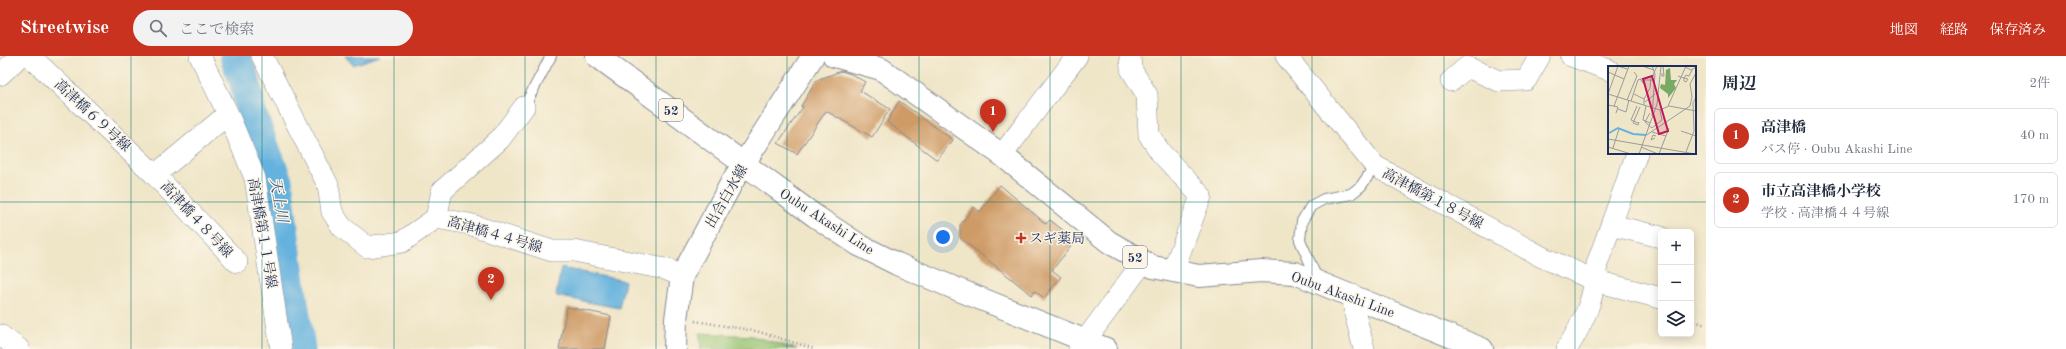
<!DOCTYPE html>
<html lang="ja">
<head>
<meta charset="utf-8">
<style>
  :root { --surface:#fff; --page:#f2f2f3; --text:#1f2937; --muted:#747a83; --line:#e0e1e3; --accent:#c8321e }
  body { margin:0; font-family:"Old Standard TT","Noto Serif JP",serif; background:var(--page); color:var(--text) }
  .controls { position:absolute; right:12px; bottom:12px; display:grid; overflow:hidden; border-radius:6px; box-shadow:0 2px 10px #0003 }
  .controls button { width:36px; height:36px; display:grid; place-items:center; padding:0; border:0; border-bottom:1px solid var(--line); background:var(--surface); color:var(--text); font:20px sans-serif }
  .you { position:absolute; left:943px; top:181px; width:14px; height:14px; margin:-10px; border:3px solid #fff; border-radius:50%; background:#1a73e8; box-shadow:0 0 0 6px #1a73e833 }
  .badge { display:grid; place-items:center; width:26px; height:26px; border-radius:50%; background:var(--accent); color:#fff; font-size:13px; font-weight:700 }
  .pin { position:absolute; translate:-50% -33px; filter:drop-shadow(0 1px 2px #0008) }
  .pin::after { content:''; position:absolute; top:21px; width:14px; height:12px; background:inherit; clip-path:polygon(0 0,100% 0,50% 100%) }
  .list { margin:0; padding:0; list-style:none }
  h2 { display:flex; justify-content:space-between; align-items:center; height:52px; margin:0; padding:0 16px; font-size:17px }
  h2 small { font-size:13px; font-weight:400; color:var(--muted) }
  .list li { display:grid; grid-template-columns:26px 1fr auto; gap:12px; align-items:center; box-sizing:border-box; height:56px; margin:0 8px 8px; padding:0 8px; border:1px solid var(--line); border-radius:6px }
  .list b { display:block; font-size:15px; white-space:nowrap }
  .list p { margin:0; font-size:13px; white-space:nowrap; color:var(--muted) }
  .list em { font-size:13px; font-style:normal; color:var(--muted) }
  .icon { flex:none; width:22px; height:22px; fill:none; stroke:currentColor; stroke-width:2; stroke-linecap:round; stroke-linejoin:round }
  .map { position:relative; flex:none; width:1706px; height:293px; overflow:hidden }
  header { display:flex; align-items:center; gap:24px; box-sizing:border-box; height:56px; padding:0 20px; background:var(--accent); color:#fff }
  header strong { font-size:19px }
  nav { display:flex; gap:22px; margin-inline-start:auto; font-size:14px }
  .search { width:280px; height:36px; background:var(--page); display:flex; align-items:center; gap:10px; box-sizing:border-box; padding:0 14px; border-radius:22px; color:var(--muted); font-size:15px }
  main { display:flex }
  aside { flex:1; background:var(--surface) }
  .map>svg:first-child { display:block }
</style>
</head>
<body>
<header>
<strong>Streetwise</strong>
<div class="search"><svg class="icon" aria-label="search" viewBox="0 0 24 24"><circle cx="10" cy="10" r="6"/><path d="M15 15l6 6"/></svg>ここで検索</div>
<nav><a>地図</a><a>経路</a><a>保存済み</a></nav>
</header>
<main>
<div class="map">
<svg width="1706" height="293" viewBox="0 0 1706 293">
  <rect width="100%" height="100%" fill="#fcf5e5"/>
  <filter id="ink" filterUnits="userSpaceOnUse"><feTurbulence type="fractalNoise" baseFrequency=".025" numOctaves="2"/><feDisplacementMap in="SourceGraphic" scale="8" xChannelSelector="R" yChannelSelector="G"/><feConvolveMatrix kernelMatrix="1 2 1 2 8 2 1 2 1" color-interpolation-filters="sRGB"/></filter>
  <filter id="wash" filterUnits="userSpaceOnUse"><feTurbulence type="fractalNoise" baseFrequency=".012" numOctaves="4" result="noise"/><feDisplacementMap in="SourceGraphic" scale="16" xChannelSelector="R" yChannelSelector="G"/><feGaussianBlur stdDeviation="0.9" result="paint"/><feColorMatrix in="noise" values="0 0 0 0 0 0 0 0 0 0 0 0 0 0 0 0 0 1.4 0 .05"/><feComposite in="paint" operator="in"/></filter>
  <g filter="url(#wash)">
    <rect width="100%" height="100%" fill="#efe5c7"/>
    <path fill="#97c472" stroke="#597a68" d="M700 277 752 280 797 293H701Z"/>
    <path fill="#65b2de" stroke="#40709e" d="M345 0H380L353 9Z
      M561 212 625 225 619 252 556 240Z"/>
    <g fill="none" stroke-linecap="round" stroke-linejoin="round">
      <path stroke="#65b2de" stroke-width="31" d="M235 0 245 26 252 60 277 125 288 213 300 293"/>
    </g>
    <g id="blocks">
      <path fill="#ce9a65" d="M841 15 851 18 865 26 860 35 890 53 872 81 826 55 797 98 778 87 803 51 801 50 817 24Z
        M899 45 953 84 937 104 887 66Z
        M1000 129 1046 168 1050 164 1064 175 1061 180 1072 189 1052 214 1061 221 1044 242 1035 235 1032 239 960 182V169L974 151 980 156Z
        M567 251 611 260 605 293H559Z"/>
    </g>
  </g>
  <g filter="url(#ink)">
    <use href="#blocks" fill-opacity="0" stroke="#858a92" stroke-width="1"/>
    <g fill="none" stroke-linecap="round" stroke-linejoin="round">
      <g stroke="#858a92" stroke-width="12">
        <path id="lane" d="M524 51 551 0
          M1318 225 1300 184 1302 165 1311 150 1324 143 1351 138 1361 130 1375 110"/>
      </g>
      <g stroke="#858a92" stroke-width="22">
        <path id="street" d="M30 0 155 119
          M200 0 228 58 255 122 281 293
          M262 0 328 129 332 156 342 171 367 191 402 186 436 162 469 168 552 195H574L665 213 682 220
          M1130 0 1131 13 1147 39 1149 79 1161 97 1201 140 1173 215
          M1286 0 1375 110 1542 201 1596 225 1661 242
          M1571 0 1609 14
          M0 19 20 0
          M1451 25 1467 11 1499 25 1526 24 1540 0
          M228 58 155 119 237 206
          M1002 99 1077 0
          M436 162 442 135 500 83 524 51
          M1611 169 1661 181
          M1353 239 1355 258 1364 293
          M0 279 19 293
          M1079 293 1143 206
          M1567 293C1585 263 1594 244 1597 208L1637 97"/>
      </g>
      <g stroke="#858a92" stroke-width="24">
        <path id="secondary" d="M675 293 676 263 682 220 732 126 813 0"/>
      </g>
      <g stroke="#858a92" stroke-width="24">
        <path id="primary" d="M597 0 815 160 859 189 897 208 959 234 1106 293
          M834 0 881 13 1002 99 1109 186 1153 211 1199 220 1261 215 1295 217 1482 293"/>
      </g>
      <path stroke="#858a92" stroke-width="2.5" stroke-dasharray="1 3" stroke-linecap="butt" d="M1691 264 1706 269
        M695 265 756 275 815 293"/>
      <use href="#lane" stroke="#fff" stroke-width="10"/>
      <use href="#street" stroke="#fff" stroke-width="21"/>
      <use href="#secondary" stroke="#fff" stroke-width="22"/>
      <use href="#primary" stroke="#fff" stroke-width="22"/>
    </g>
  </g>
  <path fill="none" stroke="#0f766e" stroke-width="1" stroke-opacity="0.55" d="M131 0V293M262 0V293M394 0V293M525 0V293M656 0V293M787 0V293M919 0V293M1050 0V293M1181 0V293M1312 0V293M1444 0V293M1575 0V293M0 146H1706"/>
  <path fill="#c8321e" stroke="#fcf5e5" stroke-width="1.5" d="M1019 176h4v4h4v4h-4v4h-4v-4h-4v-4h4z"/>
  <g text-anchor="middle" stroke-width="3" stroke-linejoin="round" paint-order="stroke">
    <g fill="#fcf5e5" stroke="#5e6a86" stroke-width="1">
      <rect x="659" y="43" width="24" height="22" rx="3"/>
      <rect x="1123" y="190" width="24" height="22" rx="3"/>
    </g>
    <g font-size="13" font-weight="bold" fill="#1b2f5e">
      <text x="671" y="59">52</text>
      <text x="1135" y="206">52</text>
    </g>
    <g font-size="14" fill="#1b2f5e" stroke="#fcf5e5">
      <text transform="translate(93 59) rotate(43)" y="5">高津橋６９号線</text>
      <text transform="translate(726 140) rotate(-60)" y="5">出合白水線</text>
      <text transform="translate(1433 142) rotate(28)" y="5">高津橋第１８号線</text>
      <text transform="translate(197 163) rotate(47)" y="5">高津橋４８号線</text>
      <text transform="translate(827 165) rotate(33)" y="5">Oubu Akashi Line</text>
      <text transform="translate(263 177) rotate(80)" y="5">高津橋第１１号線</text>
      <text transform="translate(495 178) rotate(16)" y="5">高津橋４４号線</text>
      <text transform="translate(1343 238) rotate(20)" y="5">Oubu Akashi Line</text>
    </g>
    <g font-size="14" fill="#1b2f5e" stroke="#fcf5e5" text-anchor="start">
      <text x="1029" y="187">スギ薬局</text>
    </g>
    <g font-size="15" font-style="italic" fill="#315684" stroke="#fcf5e5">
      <text transform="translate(279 144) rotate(80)" y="5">天上川</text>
    </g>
  </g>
  <g transform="translate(1608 10)">
    <rect width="88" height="88" fill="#efe5c7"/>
    <path d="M62 2 63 14H69L66 18 68 22 60 32V28L52 22 53 18 57 19 58 4Z" fill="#79aa64"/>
    <path fill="none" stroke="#65b2de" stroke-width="2" d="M1 67 10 62 25 68 38 69"/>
    <path fill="none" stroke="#9a9c9d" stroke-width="1" d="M34 0 46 4M77 1 83 4 88 1M19 3 10 0 0 28 52 44 61 40 88 45M0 6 16 13M54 7V10H56L55 0M70 10 76 12 80 13 78 16 76 15V12L78 9 81 10 84 4M47 11 45 9 49 0M38 21 36 14H45M26 28 36 33V39M36 33 42 22 43 11M19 34 29 10 26 6M23 35 30 14 33 13H35V17L32 13M37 36 47 28M0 39 10 41 8 47M6 40 21 0M29 40 23 54 30 57M38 40 35 54 42 57M60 40 78 0M10 43 18 46 21 34M42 47 37 56 44 62 54 54 52 44M44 50 47 8 44 0M31 56 30 59 25 57 32 41M73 65 88 70M44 66 58 70M37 70 82 40 84 31 82 18 88 7M47 72 43 74 45 69 48 70M0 73 87 88M0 81 23 88M33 81 50 88M5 82 11 63M78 86 86 65 85 37 88 31M31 88 49 38 53 0M51 88 61 62"/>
    <path fill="#c2185b" fill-opacity="0.15" stroke="#c2185b" stroke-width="2" d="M44 10 60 65 51 68 35 13Z"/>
    <rect width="88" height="88" fill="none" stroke="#1b2f5e" stroke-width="2"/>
  </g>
</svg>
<div class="controls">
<button>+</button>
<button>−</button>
<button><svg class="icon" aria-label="layers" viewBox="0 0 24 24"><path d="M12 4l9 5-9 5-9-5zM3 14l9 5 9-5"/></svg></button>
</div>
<div class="you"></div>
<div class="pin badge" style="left:993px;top:76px">1</div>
<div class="pin badge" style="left:491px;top:244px">2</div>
</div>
<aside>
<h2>周辺<small>2件</small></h2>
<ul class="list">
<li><span class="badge">1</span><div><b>高津橋</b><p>バス停 · Oubu Akashi Line</p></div><em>40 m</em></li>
<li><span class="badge">2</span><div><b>市立高津橋小学校</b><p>学校 · 高津橋４４号線</p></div><em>170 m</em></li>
</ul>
</aside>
</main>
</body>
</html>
